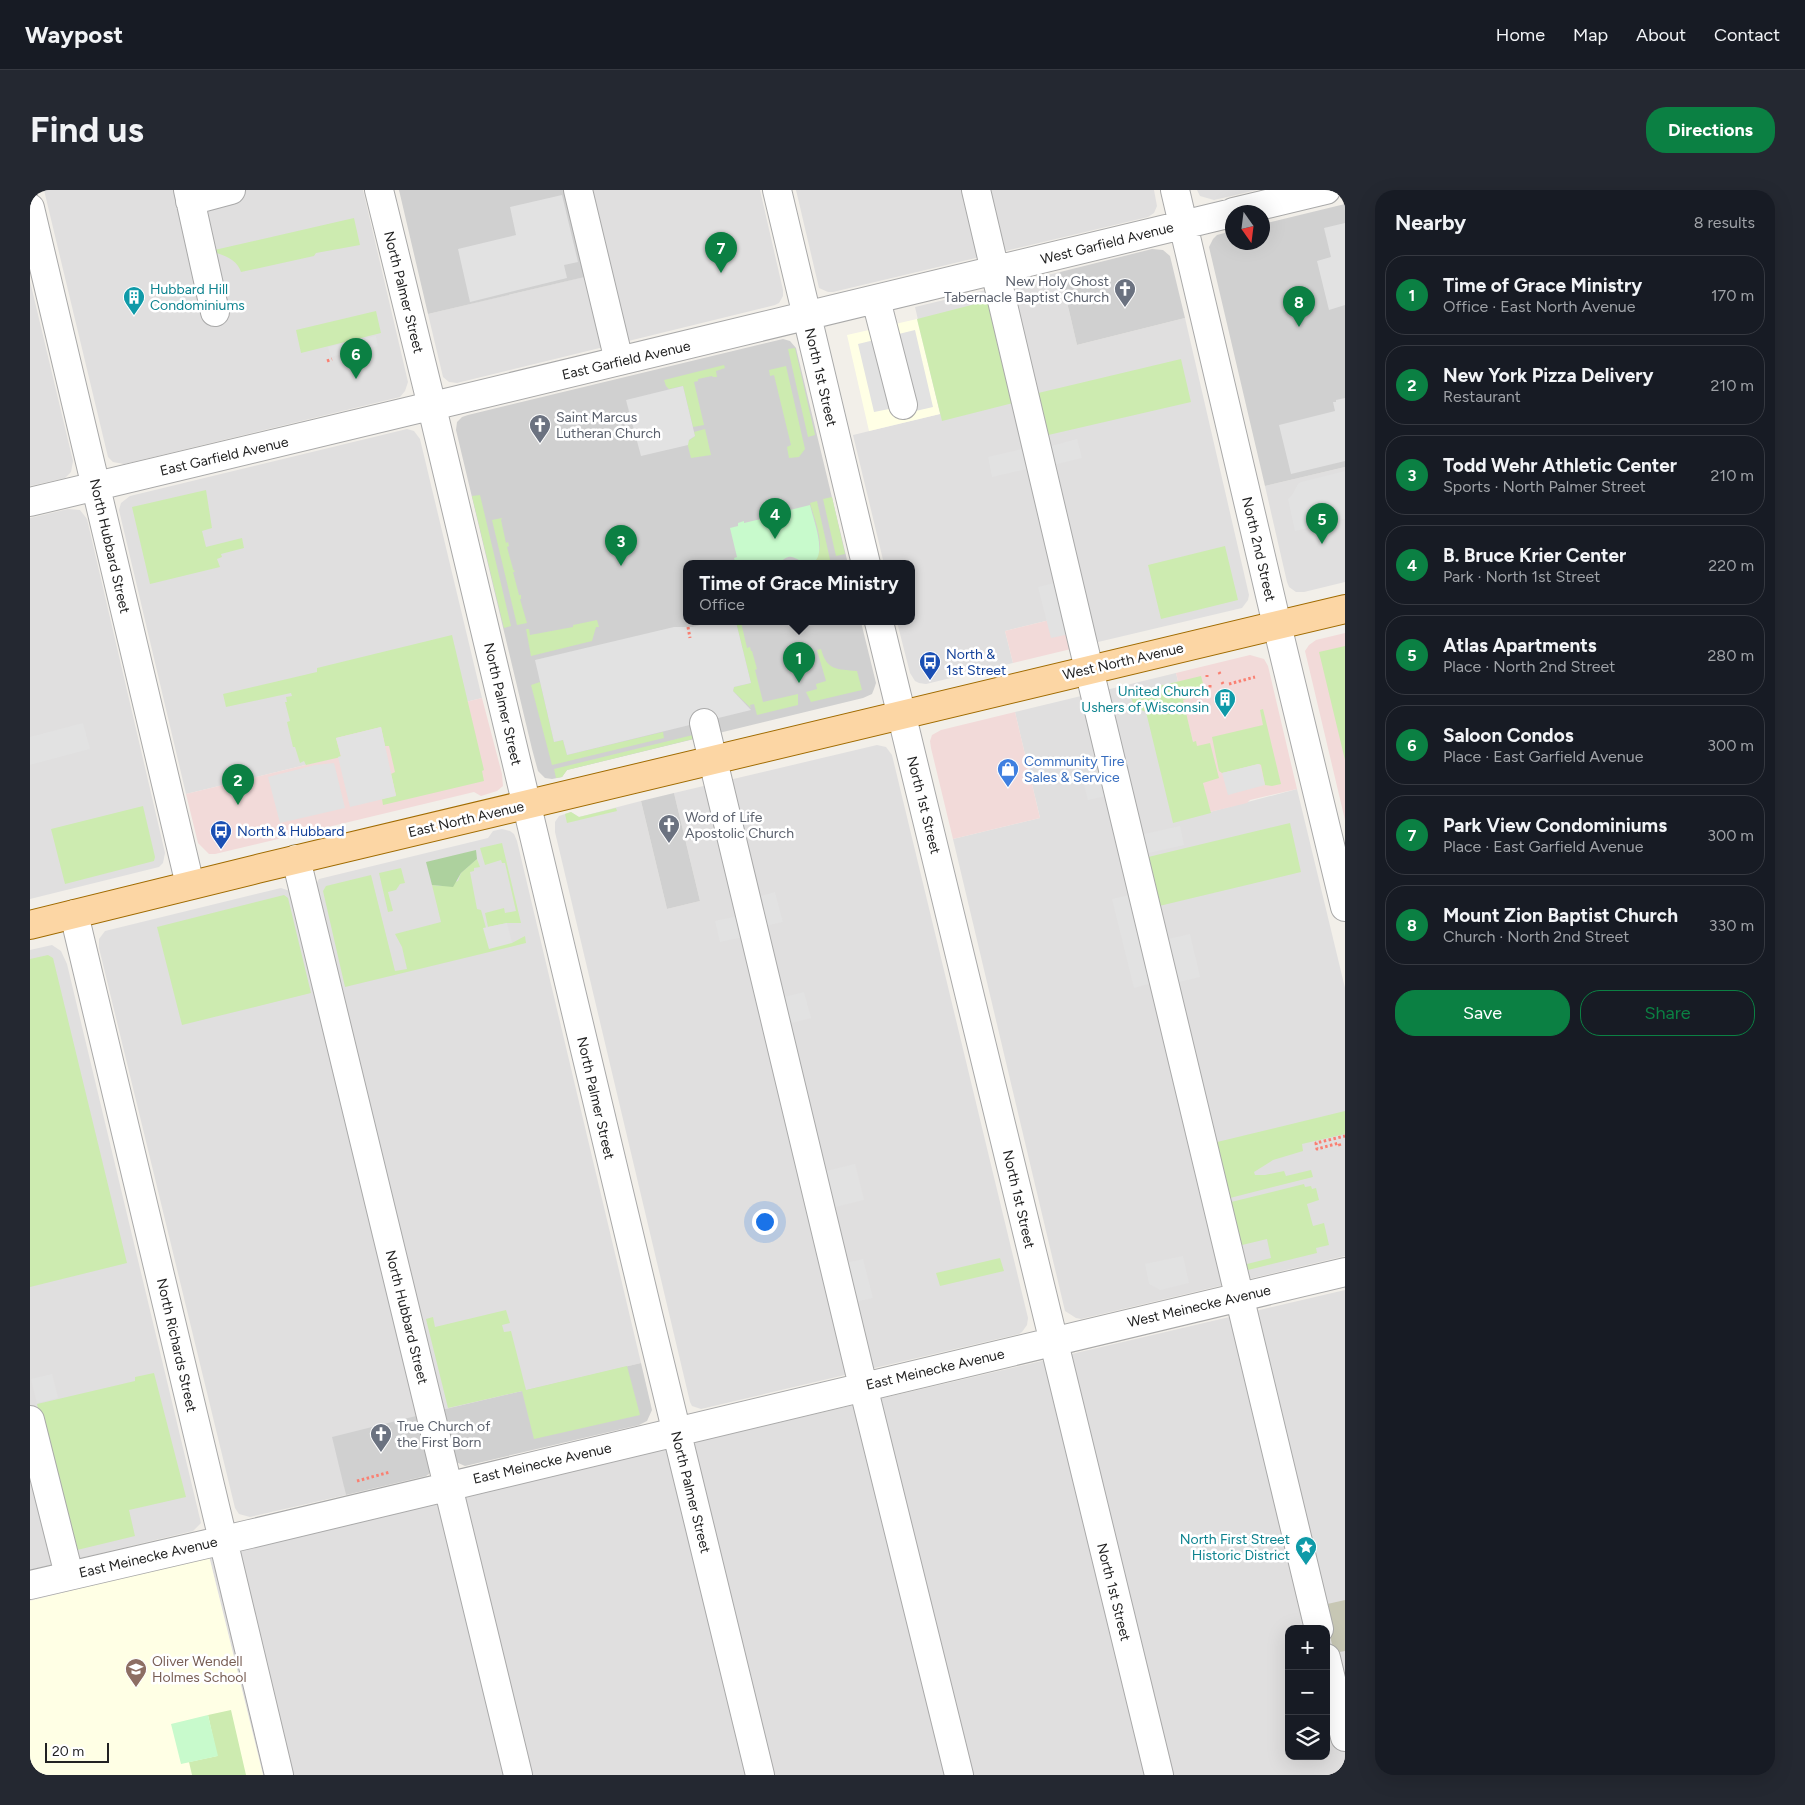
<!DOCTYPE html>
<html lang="en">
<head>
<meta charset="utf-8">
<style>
  :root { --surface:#171b24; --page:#242831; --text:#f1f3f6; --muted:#9ea1a6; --line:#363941; --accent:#0b8043 }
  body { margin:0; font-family:Figtree,sans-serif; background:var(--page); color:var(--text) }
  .controls { position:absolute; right:15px; bottom:15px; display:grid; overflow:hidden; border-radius:10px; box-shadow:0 5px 20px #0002 }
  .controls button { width:45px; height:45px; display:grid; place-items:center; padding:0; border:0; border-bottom:1px solid var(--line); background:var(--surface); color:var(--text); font:25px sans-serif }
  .compass { position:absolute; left:1195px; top:15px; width:45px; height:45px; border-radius:50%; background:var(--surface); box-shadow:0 5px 20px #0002; rotate:166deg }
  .scale { position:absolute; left:15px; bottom:12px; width:64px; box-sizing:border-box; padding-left:5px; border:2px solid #222; border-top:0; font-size:14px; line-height:18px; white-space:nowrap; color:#222; -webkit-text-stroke:4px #fff; paint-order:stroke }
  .you { position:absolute; left:734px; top:1031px; width:18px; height:18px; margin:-12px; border:4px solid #fff; border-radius:50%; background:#1a73e8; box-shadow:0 0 0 8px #1a73e833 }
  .badge { display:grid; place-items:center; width:32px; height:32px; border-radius:50%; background:var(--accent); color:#fff; font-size:16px; font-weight:700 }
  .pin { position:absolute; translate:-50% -41px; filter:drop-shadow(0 1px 2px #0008) }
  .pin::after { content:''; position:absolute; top:26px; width:18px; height:15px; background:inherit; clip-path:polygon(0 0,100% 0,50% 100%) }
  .popup { position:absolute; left:653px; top:370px; width:232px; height:65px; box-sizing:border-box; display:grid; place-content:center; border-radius:10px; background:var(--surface); filter:drop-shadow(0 1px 4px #0005); font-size:16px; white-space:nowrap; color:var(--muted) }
  .popup b { font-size:19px; color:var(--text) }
  .popup::after { content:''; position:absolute; left:50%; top:100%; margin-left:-10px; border:10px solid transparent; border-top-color:var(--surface) }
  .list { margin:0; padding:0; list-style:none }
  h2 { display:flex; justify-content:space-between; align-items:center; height:65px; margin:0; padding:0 20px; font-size:21px }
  h2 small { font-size:16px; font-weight:400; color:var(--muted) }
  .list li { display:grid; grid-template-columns:32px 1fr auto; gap:15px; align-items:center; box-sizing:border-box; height:80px; margin:0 10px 10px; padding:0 10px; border:1px solid var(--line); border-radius:20px }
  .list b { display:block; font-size:19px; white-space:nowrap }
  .list p { margin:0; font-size:16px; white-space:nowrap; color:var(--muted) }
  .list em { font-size:16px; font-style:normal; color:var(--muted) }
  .actions { display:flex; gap:10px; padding:15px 20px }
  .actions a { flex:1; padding:11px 0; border:1px solid var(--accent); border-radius:20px; text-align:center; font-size:18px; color:var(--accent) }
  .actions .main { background:var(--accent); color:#fff }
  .icon { flex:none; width:28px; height:28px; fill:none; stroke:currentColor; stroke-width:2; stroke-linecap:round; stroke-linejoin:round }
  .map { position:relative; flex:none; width:1315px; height:1585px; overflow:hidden; border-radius:20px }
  header { display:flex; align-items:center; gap:30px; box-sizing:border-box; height:70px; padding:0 25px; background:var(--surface); border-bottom:1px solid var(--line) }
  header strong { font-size:24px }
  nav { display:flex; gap:28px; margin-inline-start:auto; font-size:18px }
  .intro { display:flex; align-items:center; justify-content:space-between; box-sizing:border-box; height:120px; padding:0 30px }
  h1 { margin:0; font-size:35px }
  .button { padding:12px 22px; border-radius:20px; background:var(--accent); color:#fff; font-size:18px; font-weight:700 }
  main { display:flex; gap:30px; padding:0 30px }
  aside { flex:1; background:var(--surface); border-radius:20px; box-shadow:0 5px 20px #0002 }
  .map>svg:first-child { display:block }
</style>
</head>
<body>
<header>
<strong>Waypost</strong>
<nav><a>Home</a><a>Map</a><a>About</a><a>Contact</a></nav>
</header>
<div class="intro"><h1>Find us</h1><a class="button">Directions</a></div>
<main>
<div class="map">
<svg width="1315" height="1585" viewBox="0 0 1315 1585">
  <rect width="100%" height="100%" fill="#f2efe9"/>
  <path fill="#e0dfdf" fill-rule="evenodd" d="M14 0H333L378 192 375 201 370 207 94 274 83 272 78 267Z
    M539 0H730L753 100V106L749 113 745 115 427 193 419 192 413 187 398 124 558 86Z
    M766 0H1124L1127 16 1124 23 1118 27 803 102H798L789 98Z
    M1167 0H1227L1184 10 1170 6Z
    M1030 82 1047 155 1155 128 1219 405 1218 410 1212 418 1068 452 1062 450 1036 426 975 441 983 473 896 494 889 493 885 491 880 483 867 432H882V374H854L823 245 910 224 885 117Z
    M0 91 43 271 41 282 35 288 0 296Z
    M377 239 384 241 390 249 452 508 303 544 308 567 156 604 89 320 91 313 100 306Z
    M1315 277V392L1274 402H1266L1259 397 1257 392 1235 296Z
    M38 319 50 320 57 329 135 663 133 673 129 677 0 709V328Z
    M1146 483 1180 622 1267 599 1315 798V1066L1051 1129 1046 1128 1035 1121 923 649 1010 628 985 522Z
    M847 555 856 557 862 565 998 1128 997 1135 992 1142 989 1144 671 1219 662 1216 660 1212 525 642V632L529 626 541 622 549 627 611 611 637 719 670 711 644 603Z
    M472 639 480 641 484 644 487 651 611 1173 411 1220 285 696 289 689 458 648 463 641Z
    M251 698 260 701 390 1225 314 1295 316 1305 220 1327 209 1324 205 1318 69 758V749L75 741Z
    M22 755 31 761 37 774 171 1333 163 1341 0 1380V760Z
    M1315 1100V1585H233L179 1366ZM1259 1439H1296V1566H1259Z"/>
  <path fill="#f2dad9" d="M1036 426 1041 459 983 473 975 441Z
    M1315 443V630L1275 461 1279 455 1286 450Z
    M1220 465 1234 469 1238 476 1267 599 1220 610 1217 613 1180 622 1146 483Z
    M452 508 472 584 473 596 467 601 451 606 444 602 185 664H179L168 653 156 604 308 567 302 544Z
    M985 522 1010 628 923 649 901 558 900 551 902 545 911 540Z"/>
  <path fill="#ffffe5" d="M887 129 910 224 839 241 817 145Z
    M179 1366 233 1585H0V1411Z"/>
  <path fill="#d0d0d0" d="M369 0H539L559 86 398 124Z
    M1315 14V277L1235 296 1179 57 1183 49 1187 45 1202 41V52H1232L1233 34Z
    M1122 59 1133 60 1140 66 1155 128 1047 155 1030 82Z
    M753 149 760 151 766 158 818 374H656V432H831L846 493 844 499 842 504 833 508 537 580 532 587 522 589 515 588 508 581 502 559 426 240 427 232 432 227 438 225Z
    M644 603 670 711 637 719 611 611Z
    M611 1173 622 1220 617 1231 609 1235 435 1276 426 1272 411 1220Z
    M390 1225 402 1277 399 1284 396 1286 316 1305 302 1247Z"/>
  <path fill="#c7c7b4" d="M1315 1410V1461L1304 1463 1293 1415Z"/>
  <path fill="#cdebb0" d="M324 28 330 55 286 63 284 66 211 82C207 69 193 65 180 61Z
    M961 110 987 212 912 231 887 129Z
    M346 121 351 143 271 163 266 140Z
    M765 158 785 245 778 247 758 159Z
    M1151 169 1161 212 1014 246 1004 204Z
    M694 175 695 178 686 181 687 187H683L682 186 668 189V191L664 192 674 235 663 237 653 196 639 199 636 196 634 190Z
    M756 176 775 259 769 267 759 268 757 257 761 255 744 185 740 186 739 180Z
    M675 239 681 265 661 268 657 252 665 246 664 242Z
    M176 300 182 338 172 341 176 357 212 348 214 358 191 364 192 367 187 369 190 377 120 394 102 317Z
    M450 305 481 436 474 438 442 306Z
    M802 307 815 364 806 366 793 309Z
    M787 311 801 374H781C799 362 785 331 780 313Z
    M472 328 471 330 476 353 478 352 479 356 477 357 483 379 485 382H483L489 405H491V409H490L497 433 487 435 462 330Z
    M1195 356 1208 410 1131 429 1118 375Z
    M567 430 569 437H566L562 451 501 466 496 439H499L500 445 543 437V435Z
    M706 432H711L717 458 720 457 721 461H722L727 479 725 480 733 512 768 504V515L727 525 724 514 720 515 721 518 703 501 704 497 721 493Z
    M422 445 454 580 452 581 454 591 353 615 352 609 366 605 361 584 365 582 359 556H355L351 537 306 548 311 567 276 575 274 571 270 573 265 557H263L257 532 260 531 255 512H257L256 507 262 506 261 503 196 517 193 504 287 482V478Z
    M1315 456V570L1289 462Z
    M791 459C797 481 807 479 827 481L832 500 781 512 776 502 787 499 786 494 796 491 787 460Z
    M1171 486 1176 504 1153 510 1163 552 1166 551 1167 556 1180 553 1189 588 1173 593 1181 623 1143 633 1116 522 1104 517 1100 503Z
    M510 492 524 552 533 550 537 565 633 542 634 548 522 575 501 495Z
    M1233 519 1251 594 1242 596 1235 595 1231 575 1229 574 1192 583 1189 581 1182 547 1233 535 1230 520Z
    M667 544V548L537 580 532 587 526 588 524 579Z
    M113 616 125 667 124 671 35 694 21 639Z
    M586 618 587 621 537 633 535 624 541 622 549 627Z
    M1260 633 1271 682 1125 717 1114 668Z
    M472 653 491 733H477L458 737 455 723 474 718 475 723 486 721 475 673H472L471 670 455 675 450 658Z
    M447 669 450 677 444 678V681L440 682 447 719 451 720 456 738H454L482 753 495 746 496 753 315 797 293 701 296 696 341 685 365 781 377 779 372 757 365 744 411 732 402 695 410 696 428 691 431 683Z
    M371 678 375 693 370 694 366 700 358 702 363 721 358 722 349 683Z
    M254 705 258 708 281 803 152 835 127 737Z
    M18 765 23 768 97 1073 0 1097V769Z
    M1315 921V944L1272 954 1273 961 1243 970 1224 982 1225 985H1235L1254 981 1256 986 1281 980 1283 987 1196 1009 1183 953Z
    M1274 994 1275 997 1281 996 1282 999 1286 998 1289 1010 1277 1014 1283 1036 1294 1033 1299 1055 1286 1058 1287 1063 1214 1081 1213 1075 1241 1068 1237 1049 1208 1056 1197 1013Z
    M970 1068 974 1081 910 1096 906 1083Z
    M476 1120 480 1133 472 1135 474 1142 481 1141 496 1200 597 1176 610 1225 504 1249 492 1201 418 1218 396 1129 403 1127 405 1137Z
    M124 1183 156 1307 99 1320 105 1346 43 1361 7 1214 105 1191V1187Z
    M201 1520 216 1585H162L159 1572 187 1566 178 1525Z"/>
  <path fill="#add19e" d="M446 660 447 669 431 683 423 697 402 695 396 672Z"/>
  <path fill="#c8facc" d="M780 315C783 329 801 373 777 374 763 368 761 361 748 374H706L704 368 707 367 700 338 708 336V333L714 331V333L752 324V322Z
    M178 1525 188 1566 151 1574 141 1534Z"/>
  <path fill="#e2e2e2" d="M532 5 548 72 534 75 537 88 440 112 428 59 486 45 480 17Z
    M1315 33V115L1299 120 1287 71 1301 67 1294 38Z
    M885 140 903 217 864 226 863 221 859 219 844 222 828 154Z
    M346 146 348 156 301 167 298 157Z
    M653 196 665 246 659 250 658 255 611 266 596 210Z
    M1315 208V271L1261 284 1249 235 1305 221 1303 212H1306V210Z
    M1047 249 1052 268 1023 275 1018 257Z
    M996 258 1001 278 962 287 958 267Z
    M1315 281V329L1265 341 1258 309 1262 305 1268 294 1271 292Z
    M1028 392 1040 444 1021 448 1008 397Z
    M683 432H706L721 493 704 497 703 501 721 520 537 565 533 550 524 552 505 470 644 437H662Z
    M53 533 60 559 0 575V547Z
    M351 537 366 606 320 617 308 567 311 566 306 548Z
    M304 573 315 618 250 633 238 587 285 575Z
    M1228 574 1230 575 1235 595 1198 605 1192 583Z
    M1074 580 1080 605 1058 610 1052 586Z
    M1150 636 1154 655 1114 664 1110 645Z
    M745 702 753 732 735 736 728 707Z
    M1104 704 1126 792 1104 798 1082 709Z
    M708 726 713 747 690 752 685 731Z
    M477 733 482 753 459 759 453 738Z
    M1160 744 1170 787 1145 793 1134 750Z
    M774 802 781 828 757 834 750 808Z
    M825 974 834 1010 805 1017 796 981Z
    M1153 1066 1159 1093 1130 1100 1119 1094 1115 1074Z
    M833 1069 843 1108 825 1112 816 1073Z
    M22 1184 28 1208 7 1213 1 1189Z"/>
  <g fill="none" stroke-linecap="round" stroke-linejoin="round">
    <g stroke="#a9a9a9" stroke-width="30">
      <path id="minor" d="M158 0 185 122
        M349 0 399 204
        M548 0 589 171
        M747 0 836 374
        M946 0 1052 450 1289 1439
        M1145 0 1247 435 1315 717
        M160 11 201 0
        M0 18 160 695
        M1203 22 1296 0
        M846 110 873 215
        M415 213 1202 23
        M405 230 618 1124 730 1585
        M0 312 388 219
        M849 432 1129 1585
        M674 533 833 1196 929 1585
        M266 669 488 1585
        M44 724 249 1585
        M0 1230 39 1385
        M0 1395 220 1344 1315 1082
        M1296 1468 1315 1547"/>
    </g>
    <g stroke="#a06b00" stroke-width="30">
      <path id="major" d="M0 735 227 679 1315 419"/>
    </g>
    <path stroke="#fa8072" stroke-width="3" stroke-dasharray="2.5 2.5" stroke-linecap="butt" d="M297 171 302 169
      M658 437 660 448
      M1189 482 1190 484
      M1177 485V487
      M1192 492 1193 494
      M1199 494 1225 487
      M1180 495V498
      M1310 956 1309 953 1287 959 1286 953 1315 946
      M327 1291 360 1282"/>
    <use href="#minor" stroke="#fff" stroke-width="28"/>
    <use href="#major" stroke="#fcd6a4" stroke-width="28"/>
  </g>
  <defs>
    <g id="church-pin" transform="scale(1.125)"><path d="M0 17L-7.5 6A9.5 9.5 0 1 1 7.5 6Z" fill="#6b7280" stroke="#fff"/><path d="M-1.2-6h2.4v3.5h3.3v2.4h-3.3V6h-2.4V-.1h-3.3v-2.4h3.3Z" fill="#fff"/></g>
    <g id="building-pin" transform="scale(1.125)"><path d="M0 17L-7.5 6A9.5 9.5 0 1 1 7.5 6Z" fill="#0f9aa8" stroke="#fff"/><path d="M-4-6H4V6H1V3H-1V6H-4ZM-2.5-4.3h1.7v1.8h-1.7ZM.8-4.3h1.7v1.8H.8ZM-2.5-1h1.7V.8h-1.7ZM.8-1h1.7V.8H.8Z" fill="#fff"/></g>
    <g id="bus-pin" transform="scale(1.125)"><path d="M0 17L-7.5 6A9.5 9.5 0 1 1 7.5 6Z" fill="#1a4fb4" stroke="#fff"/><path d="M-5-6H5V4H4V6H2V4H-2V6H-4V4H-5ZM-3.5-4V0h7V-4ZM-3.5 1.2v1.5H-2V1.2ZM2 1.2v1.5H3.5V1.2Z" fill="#fff"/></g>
    <g id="shop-pin" transform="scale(1.125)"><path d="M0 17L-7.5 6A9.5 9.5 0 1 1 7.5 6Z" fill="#3f7fe0" stroke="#fff"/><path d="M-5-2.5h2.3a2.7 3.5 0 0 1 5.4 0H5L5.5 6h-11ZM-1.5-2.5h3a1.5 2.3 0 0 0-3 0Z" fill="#fff"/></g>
    <g id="sight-pin" transform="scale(1.125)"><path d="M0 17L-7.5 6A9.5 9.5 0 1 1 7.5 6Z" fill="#0f9aa8" stroke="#fff"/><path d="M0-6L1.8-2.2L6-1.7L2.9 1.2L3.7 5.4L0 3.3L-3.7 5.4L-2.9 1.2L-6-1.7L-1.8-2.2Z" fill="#fff"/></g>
    <g id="school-pin" transform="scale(1.125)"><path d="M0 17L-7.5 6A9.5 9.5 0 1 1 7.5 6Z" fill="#8d6e63" stroke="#fff"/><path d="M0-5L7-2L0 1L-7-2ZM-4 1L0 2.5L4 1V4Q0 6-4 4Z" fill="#fff"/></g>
  </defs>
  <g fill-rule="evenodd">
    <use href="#church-pin" x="1095" y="99"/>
    <use href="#building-pin" x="104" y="107"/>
    <use href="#church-pin" x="510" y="235"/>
    <use href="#bus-pin" x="900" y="472"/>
    <use href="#building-pin" x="1195" y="509"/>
    <use href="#shop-pin" x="978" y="579"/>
    <use href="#church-pin" x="639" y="635"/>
    <use href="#bus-pin" x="191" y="641"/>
    <use href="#church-pin" x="351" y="1244"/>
    <use href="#sight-pin" x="1276" y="1357"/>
    <use href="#school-pin" x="106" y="1479"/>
  </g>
  <g text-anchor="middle" stroke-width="5" stroke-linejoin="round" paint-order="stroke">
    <g font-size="14" fill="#222" stroke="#fff">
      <text transform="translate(1077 53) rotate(-14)" y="5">West Garfield Avenue</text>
      <text transform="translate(374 102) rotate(76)" y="5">North Palmer Street</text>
      <text transform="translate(596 170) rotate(-13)" y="5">East Garfield Avenue</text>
      <text transform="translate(791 187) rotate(77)" y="5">North 1st Street</text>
      <text transform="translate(194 266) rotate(-13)" y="5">East Garfield Avenue</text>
      <text transform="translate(80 356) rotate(77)" y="5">North Hubbard Street</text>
      <text transform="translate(1229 359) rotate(77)" y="5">North 2nd Street</text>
      <text transform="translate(1093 471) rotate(-13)" y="5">West North Avenue</text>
      <text transform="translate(473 514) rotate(77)" y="5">North Palmer Street</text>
      <text transform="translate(894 615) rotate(76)" y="5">North 1st Street</text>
      <text transform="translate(436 629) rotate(-13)" y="5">East North Avenue</text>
      <text transform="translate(566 908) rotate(77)" y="5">North Palmer Street</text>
      <text transform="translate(989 1009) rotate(77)" y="5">North 1st Street</text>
      <text transform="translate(1169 1116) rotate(-13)" y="5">West Meinecke Avenue</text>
      <text transform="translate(377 1127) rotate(76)" y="5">North Hubbard Street</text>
      <text transform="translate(147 1155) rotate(77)" y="5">North Richards Street</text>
      <text transform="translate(905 1179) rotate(-13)" y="5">East Meinecke Avenue</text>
      <text transform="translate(512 1273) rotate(-13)" y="5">East Meinecke Avenue</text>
      <text transform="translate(661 1302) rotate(76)" y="5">North Palmer Street</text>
      <text transform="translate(118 1367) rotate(-13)" y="5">East Meinecke Avenue</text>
      <text transform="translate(1084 1402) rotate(76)" y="5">North 1st Street</text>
    </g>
    <g font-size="14" fill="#5b616d" stroke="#fff" text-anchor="start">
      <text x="1079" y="96" text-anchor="end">New Holy Ghost<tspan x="1079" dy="16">Tabernacle Baptist Church</tspan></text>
      <text x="526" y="232">Saint Marcus<tspan x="526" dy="16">Lutheran Church</tspan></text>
      <text x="655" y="632">Word of Life<tspan x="655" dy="16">Apostolic Church</tspan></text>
      <text x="367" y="1241">True Church of<tspan x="367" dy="16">the First Born</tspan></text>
    </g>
    <g font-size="14" fill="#0d838f" stroke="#fff" text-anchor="end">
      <text x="120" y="104" text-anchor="start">Hubbard Hill<tspan x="120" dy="16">Condominiums</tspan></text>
      <text x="1179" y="506">United Church<tspan x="1179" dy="16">Ushers of Wisconsin</tspan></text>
      <text x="1260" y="1354">North First Street<tspan x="1260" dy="16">Historic District</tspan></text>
    </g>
    <g font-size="14" fill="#164399" stroke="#fff" text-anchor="start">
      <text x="916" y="469">North &amp;<tspan x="916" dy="16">1st Street</tspan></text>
      <text x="207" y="646">North &amp; Hubbard</text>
    </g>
    <g font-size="14" fill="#366cbe" stroke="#fff" text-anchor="start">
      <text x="994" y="576">Community Tire<tspan x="994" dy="16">Sales &amp; Service</tspan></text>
    </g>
    <g font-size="14" fill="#785e54" stroke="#fff" text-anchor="start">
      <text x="122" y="1476">Oliver Wendell<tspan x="122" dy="16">Holmes School</tspan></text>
    </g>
  </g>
</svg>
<div class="controls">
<button>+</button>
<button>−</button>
<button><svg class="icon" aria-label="layers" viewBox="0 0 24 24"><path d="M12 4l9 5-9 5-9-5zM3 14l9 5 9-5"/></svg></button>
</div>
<svg class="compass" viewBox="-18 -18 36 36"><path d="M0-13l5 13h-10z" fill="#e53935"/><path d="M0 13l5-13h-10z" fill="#9ea1a6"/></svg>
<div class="scale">20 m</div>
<div class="you"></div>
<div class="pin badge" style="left:769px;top:493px">1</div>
<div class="popup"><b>Time of Grace Ministry</b>Office</div>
<div class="pin badge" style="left:208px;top:615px">2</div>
<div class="pin badge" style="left:591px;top:376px">3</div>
<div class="pin badge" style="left:745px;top:349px">4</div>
<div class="pin badge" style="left:1292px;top:354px">5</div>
<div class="pin badge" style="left:326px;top:189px">6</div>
<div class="pin badge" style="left:691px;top:83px">7</div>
<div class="pin badge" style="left:1269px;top:137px">8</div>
</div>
<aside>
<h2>Nearby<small>8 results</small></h2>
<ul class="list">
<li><span class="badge">1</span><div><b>Time of Grace Ministry</b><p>Office · East North Avenue</p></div><em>170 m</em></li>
<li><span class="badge">2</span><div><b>New York Pizza Delivery</b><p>Restaurant</p></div><em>210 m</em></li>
<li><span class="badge">3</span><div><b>Todd Wehr Athletic Center</b><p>Sports · North Palmer Street</p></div><em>210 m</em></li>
<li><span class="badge">4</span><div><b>B. Bruce Krier Center</b><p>Park · North 1st Street</p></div><em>220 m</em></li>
<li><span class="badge">5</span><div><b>Atlas Apartments</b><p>Place · North 2nd Street</p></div><em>280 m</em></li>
<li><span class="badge">6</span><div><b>Saloon Condos</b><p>Place · East Garfield Avenue</p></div><em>300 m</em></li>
<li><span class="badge">7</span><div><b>Park View Condominiums</b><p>Place · East Garfield Avenue</p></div><em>300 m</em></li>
<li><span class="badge">8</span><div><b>Mount Zion Baptist Church</b><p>Church · North 2nd Street</p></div><em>330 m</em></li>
</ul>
<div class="actions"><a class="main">Save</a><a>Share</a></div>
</aside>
</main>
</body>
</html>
